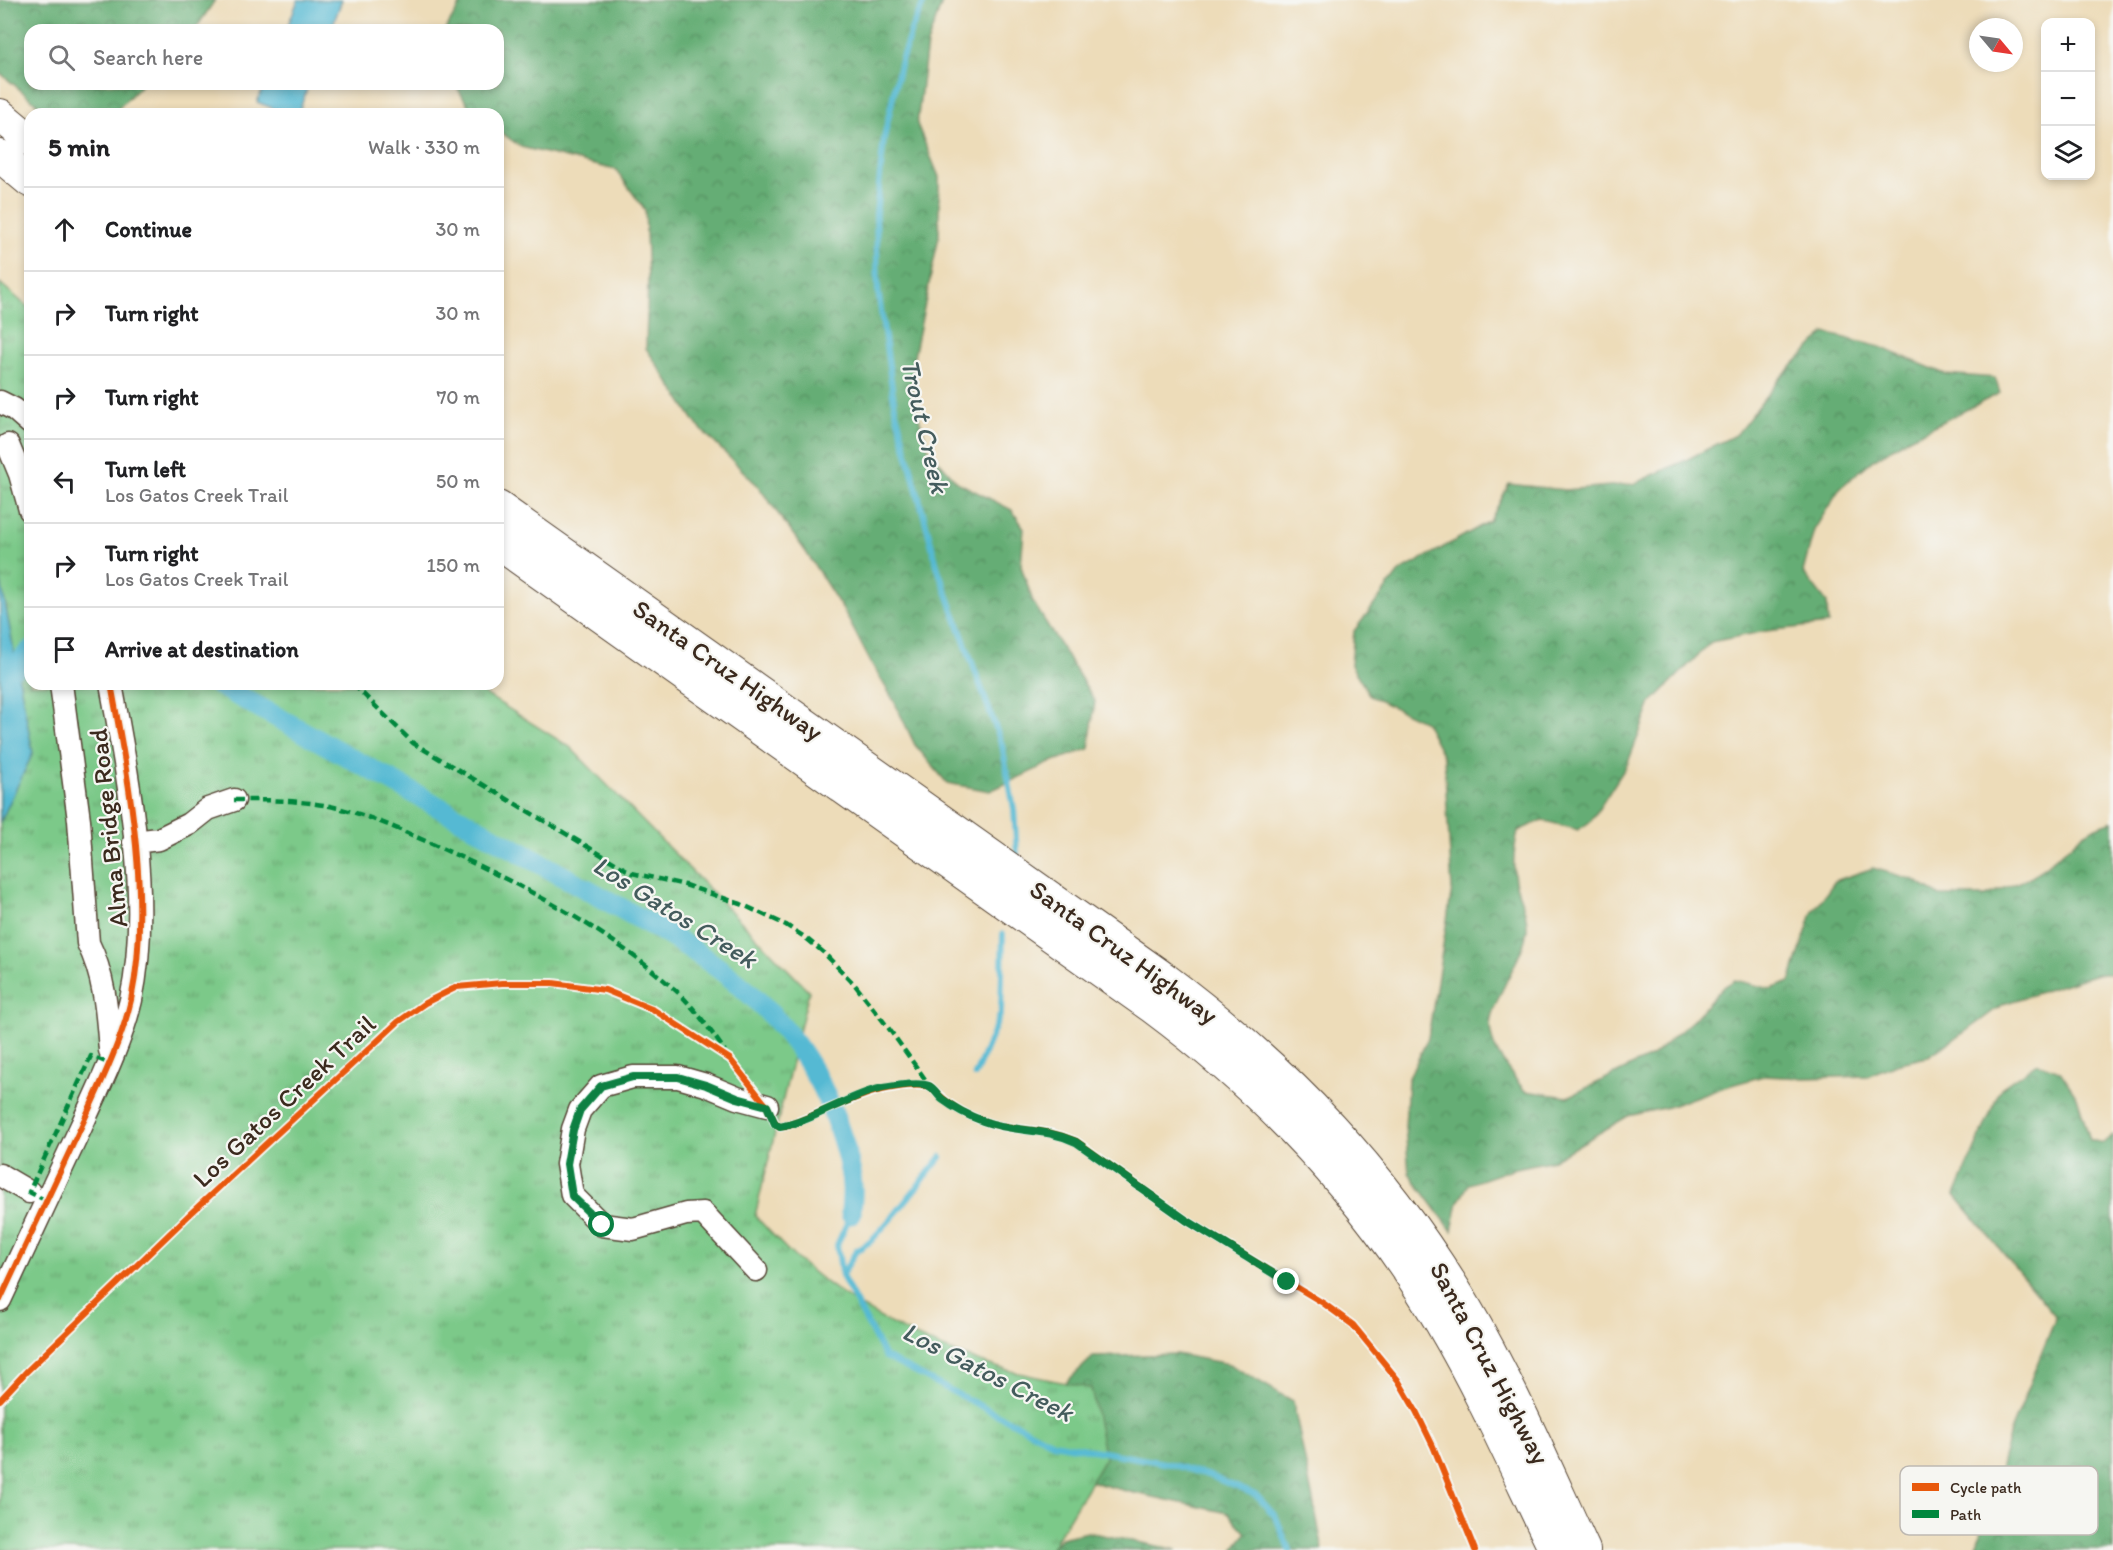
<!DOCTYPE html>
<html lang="en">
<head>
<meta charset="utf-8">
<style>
  :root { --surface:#fff; --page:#f2f2f2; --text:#202124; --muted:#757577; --line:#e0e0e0 }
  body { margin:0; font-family:Itim,sans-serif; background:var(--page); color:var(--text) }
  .controls { position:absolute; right:18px; top:18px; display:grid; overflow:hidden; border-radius:12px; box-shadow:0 3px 9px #0003 }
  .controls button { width:54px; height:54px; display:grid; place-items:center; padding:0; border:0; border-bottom:2px solid var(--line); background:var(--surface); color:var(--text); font:30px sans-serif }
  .compass { position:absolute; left:1969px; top:18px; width:54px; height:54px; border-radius:50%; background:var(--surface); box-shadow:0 3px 9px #0003; rotate:119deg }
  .stop { position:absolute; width:18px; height:18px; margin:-14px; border:4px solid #0b8043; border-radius:50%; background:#fff }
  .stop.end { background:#0b8043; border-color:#fff; box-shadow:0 2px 6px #0008 }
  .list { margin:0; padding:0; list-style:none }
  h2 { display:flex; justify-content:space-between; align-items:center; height:78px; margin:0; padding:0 24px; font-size:26px }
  h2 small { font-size:20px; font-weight:400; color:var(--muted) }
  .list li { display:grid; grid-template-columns:39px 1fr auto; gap:18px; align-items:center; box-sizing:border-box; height:84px; padding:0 24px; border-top:2px solid var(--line) }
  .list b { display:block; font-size:22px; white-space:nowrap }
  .list p { margin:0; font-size:20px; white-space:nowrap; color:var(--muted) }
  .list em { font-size:20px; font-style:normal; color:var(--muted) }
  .icon { flex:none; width:33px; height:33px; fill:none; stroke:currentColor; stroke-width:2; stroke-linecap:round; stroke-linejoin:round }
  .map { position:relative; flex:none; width:2113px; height:1550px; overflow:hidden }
  .search { position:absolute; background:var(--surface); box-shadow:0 3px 9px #0003; left:24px; top:24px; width:480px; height:66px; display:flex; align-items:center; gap:15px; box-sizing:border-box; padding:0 21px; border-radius:18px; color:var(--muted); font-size:22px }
  .panel { position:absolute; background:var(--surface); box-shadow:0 3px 9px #0003; left:24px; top:108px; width:480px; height:582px; border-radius:18px }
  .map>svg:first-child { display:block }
</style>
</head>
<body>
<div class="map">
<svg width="2113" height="1550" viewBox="0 0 2113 1550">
  <defs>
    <pattern id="forest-crowns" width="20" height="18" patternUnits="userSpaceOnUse" patternTransform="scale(1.5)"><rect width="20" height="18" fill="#65ad75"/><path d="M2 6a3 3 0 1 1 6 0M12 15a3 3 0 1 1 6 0" fill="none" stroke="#548d5f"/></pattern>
    <pattern id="park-tufts" width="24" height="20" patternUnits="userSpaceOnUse" patternTransform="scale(1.5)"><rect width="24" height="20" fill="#7cc989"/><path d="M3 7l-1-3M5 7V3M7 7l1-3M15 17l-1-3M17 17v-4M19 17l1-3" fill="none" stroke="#67a36f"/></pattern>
  </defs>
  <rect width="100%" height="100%" fill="#f6f6f2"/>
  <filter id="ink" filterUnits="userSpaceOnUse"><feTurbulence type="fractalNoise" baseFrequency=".0167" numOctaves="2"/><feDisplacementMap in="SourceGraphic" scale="12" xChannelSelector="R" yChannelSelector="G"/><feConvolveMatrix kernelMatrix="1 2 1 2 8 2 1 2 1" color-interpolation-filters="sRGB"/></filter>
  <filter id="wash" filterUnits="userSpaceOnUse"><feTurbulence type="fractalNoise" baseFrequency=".008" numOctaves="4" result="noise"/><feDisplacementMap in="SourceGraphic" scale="24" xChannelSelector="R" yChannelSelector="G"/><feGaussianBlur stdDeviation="1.35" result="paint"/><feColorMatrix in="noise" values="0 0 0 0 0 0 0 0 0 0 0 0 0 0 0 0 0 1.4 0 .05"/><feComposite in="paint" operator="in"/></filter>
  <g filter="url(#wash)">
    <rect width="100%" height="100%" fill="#eddcb9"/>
    <path fill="url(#forest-crowns)" stroke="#506c4a" stroke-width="1.5" d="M0 0H215L195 30H30V84H142L113 114H49L0 73Z
      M463 0H943L927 44 917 124 939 177V236L913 361 912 395 929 450 957 482 1012 510 1024 528 1021 566 1033 602 1095 701 1089 749 1054 761 990 791 947 783 915 745 894 701 871 663 845 613 806 552 758 486 697 425 646 348 648 279 645 210 616 170 521 147 498 130V114H475L472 112 455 84H498V30H445Z
      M1825 333 1880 347 1945 374 1995 378 2000 393 1907 439 1873 460 1840 488 1814 530 1803 572 1827 603 1828 624 1766 631 1711 642 1651 703 1627 765 1591 821 1578 830 1542 820 1518 831C1514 848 1512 863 1515 881 1519 897 1528 913 1527 930 1525 943 1519 957 1513 968 1506 983 1497 999 1492 1014 1483 1042 1509 1071 1525 1091L1568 1097 1652 1056 1693 1020 1722 988 1735 980 1771 989 1790 982 1812 913 1835 881 1873 868 1914 880 1940 896H1986L2032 877 2084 834 2096 827 2113 821V974H2097L2003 1004 1965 1032 1927 1057 1896 1064 1867 1076 1805 1078 1763 1076 1714 1090 1668 1107 1628 1116 1553 1160 1512 1169 1469 1184 1458 1202 1452 1231 1409 1173 1405 1127 1408 1080 1428 1038 1452 889 1444 758 1425 722 1370 696 1351 665 1354 631 1399 572 1490 521 1509 484 1565 490 1633 484 1684 461 1737 434 1782 376Z
      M2037 1063 2060 1071 2077 1097 2090 1140 2103 1143 2113 1135V1550H1975L1991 1502 2011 1429 2056 1317 1955 1195 2001 1088Z
      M1176 1354 1229 1364 1293 1401 1323 1550H1233L1246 1533 1228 1513 1130 1492 1038 1468 1049 1398 1093 1357Z
      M1087 1532 1177 1550H1049L1061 1538Z"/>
    <path fill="url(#park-tufts)" stroke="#5c7a54" stroke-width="1.5" d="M0 283 30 309V684H469L570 747 809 991 755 1216C769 1230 782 1246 797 1259 852 1308 922 1344 993 1366 1025 1376 1058 1381 1091 1388L1105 1458 1050 1550H0Z"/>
    <path fill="#55b9d3" stroke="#487278" stroke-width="1.5" d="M298 0H342L331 30H286Z
      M265 84H309L298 114H287L257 102Z
      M0 576 33 753 0 823Z"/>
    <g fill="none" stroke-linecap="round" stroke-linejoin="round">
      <path stroke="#55b9d3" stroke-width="6" d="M925 0 912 28 900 64 884 138 876 214 878 290 895 408 938 569 1002 745 1014 809 1017 854
        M975 1075 1001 1013 1003 934
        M851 1214 837 1245 842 1276 885 1357 1053 1443 1170 1464 1210 1476 1256 1495 1276 1517 1289 1550
        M842 1275 856 1251 871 1241 896 1213 941 1157"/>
      <path stroke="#55b9d3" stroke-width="21" d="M17 666 30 651
        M217 684 662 931C740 977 801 1029 834 1115 842 1137 851 1163 852 1186 853 1195 851 1205 851 1214"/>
    </g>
  </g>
  <g filter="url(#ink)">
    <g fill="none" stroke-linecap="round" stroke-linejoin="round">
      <g stroke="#564535" stroke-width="25">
        <path id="minor" d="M0 402 14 409 30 423
          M8 445 20 474 30 510
          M61 684 79 820 88 943C105 977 107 1013 110 1050
          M134 842 159 839 189 824 208 809 234 800
          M0 1175 29 1192
          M756 1270 703 1213 686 1214 633 1229 602 1225 572 1195 567 1164 573 1129 580 1110 601 1086 633 1077H678L706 1085 737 1098 767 1106
          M0 1300C27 1243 54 1185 81 1127 99 1087 121 1043 131 1000 152 902 129 782 111 684"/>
      </g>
      <g stroke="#564535" stroke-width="34">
        <path id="highway" d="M0 115 30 140
          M0 156 30 181
          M498 507 1165 979C1288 1071 1385 1173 1464 1305 1510 1383 1546 1468 1584 1550
          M498 543 1152 1007C1268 1093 1367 1197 1441 1323 1484 1396 1518 1474 1555 1550"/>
      </g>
      <use href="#minor" stroke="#fff" stroke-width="22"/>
      <use href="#highway" stroke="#fff" stroke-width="32"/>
      <path stroke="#00873e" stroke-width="4.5" stroke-dasharray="9 4.5" stroke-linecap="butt" d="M353 684 413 743 632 873 685 885 741 904 786 925 806 938 823 952 855 985 887 1026 930 1086
        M234 800C268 800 301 800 334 807 375 817 414 836 452 853 531 890 608 930 673 988 693 1005 710 1030 725 1051
        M47 1201 29 1192 91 1056 108 1063"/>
      <g stroke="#f6f6f2" stroke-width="10">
        <path id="cycleway" d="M0 1300C27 1243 54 1185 81 1127 99 1087 121 1043 131 1000 152 902 129 782 111 684
          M0 1400 26 1372 189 1215 398 1022 425 1003 457 987 502 983H553L605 990 654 1010 730 1059 767 1106 775 1123 780 1127C792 1125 804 1119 816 1114 853 1099 888 1082 930 1086 951 1109 981 1124 1012 1128 1036 1131 1053 1131 1076 1141L1186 1220 1323 1303 1353 1325 1398 1380 1416 1411 1433 1446 1475 1550"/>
      </g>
      <use href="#cycleway" stroke="#e8590c" stroke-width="6"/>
    </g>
  </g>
  <g fill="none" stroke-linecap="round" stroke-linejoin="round" filter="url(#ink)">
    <path stroke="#0b8043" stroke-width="8" d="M602 1225 572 1196 567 1164 573 1130 580 1110 601 1086 633 1077H678L706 1085 737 1098 767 1106 775 1124 780 1127C816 1120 848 1095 883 1088 894 1086 920 1082 929 1086 934 1088 938 1096 942 1099 954 1108 969 1116 983 1121 1015 1133 1043 1127 1076 1142L1186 1220 1287 1282"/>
  </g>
  <g text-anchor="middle" stroke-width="4.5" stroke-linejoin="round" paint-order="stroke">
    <g font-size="26" fill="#3b2a1e" stroke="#f6f6f2">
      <text transform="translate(728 670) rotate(35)" y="9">Santa Cruz Highway</text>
      <text transform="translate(108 828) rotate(-96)" y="9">Alma Bridge Road</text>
      <text transform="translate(1124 952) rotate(36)" y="9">Santa Cruz Highway</text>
      <text transform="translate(284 1101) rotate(-43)" y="9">Los Gatos Creek Trail</text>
      <text transform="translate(1490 1363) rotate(62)" y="9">Santa Cruz Highway</text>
    </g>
    <g font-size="27" font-style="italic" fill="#445c5d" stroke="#f6f6f2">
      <text transform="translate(925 426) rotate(77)" y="9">Trout Creek</text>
      <text transform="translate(675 912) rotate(32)" y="9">Los Gatos Creek</text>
      <text transform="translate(988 1372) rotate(27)" y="9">Los Gatos Creek</text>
    </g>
  </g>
  <rect x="1900" y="1466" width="198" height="69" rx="9" fill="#f6f6f2" stroke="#beb9b2" stroke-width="1.5"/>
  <rect x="1912" y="1483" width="27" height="8" fill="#e8590c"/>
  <rect x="1912" y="1510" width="27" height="8" fill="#00873e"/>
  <g font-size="16" fill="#3b2a1e">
    <text x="1950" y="1493">Cycle path</text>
    <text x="1950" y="1520">Path</text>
  </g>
</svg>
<div class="controls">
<button>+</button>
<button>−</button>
<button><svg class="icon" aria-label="layers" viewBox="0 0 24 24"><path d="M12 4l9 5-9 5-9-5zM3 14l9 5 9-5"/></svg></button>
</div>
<svg class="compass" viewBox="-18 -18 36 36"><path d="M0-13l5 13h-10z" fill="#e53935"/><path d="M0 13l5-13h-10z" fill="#757577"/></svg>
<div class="stop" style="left:602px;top:1225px"></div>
<div class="stop end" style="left:1287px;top:1282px"></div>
<div class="search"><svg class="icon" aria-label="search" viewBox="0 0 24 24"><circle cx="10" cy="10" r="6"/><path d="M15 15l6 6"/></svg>Search here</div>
<section class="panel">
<h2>5 min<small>Walk · 330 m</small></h2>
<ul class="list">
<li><svg class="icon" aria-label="ahead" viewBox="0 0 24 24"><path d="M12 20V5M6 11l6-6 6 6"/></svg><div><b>Continue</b></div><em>30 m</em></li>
<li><svg class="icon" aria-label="right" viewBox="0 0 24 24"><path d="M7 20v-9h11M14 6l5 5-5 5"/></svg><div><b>Turn right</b></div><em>30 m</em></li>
<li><svg class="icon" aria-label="right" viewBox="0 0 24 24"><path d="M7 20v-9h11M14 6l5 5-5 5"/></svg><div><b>Turn right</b></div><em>70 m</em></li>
<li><svg class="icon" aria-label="left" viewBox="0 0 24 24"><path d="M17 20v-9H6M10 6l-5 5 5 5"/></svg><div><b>Turn left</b><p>Los Gatos Creek Trail</p></div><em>50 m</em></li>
<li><svg class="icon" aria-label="right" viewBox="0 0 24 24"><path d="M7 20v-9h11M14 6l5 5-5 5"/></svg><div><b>Turn right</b><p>Los Gatos Creek Trail</p></div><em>150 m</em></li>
<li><svg class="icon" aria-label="arrive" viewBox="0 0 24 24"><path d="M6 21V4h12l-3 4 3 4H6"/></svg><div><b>Arrive at destination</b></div></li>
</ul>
</section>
</div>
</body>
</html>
